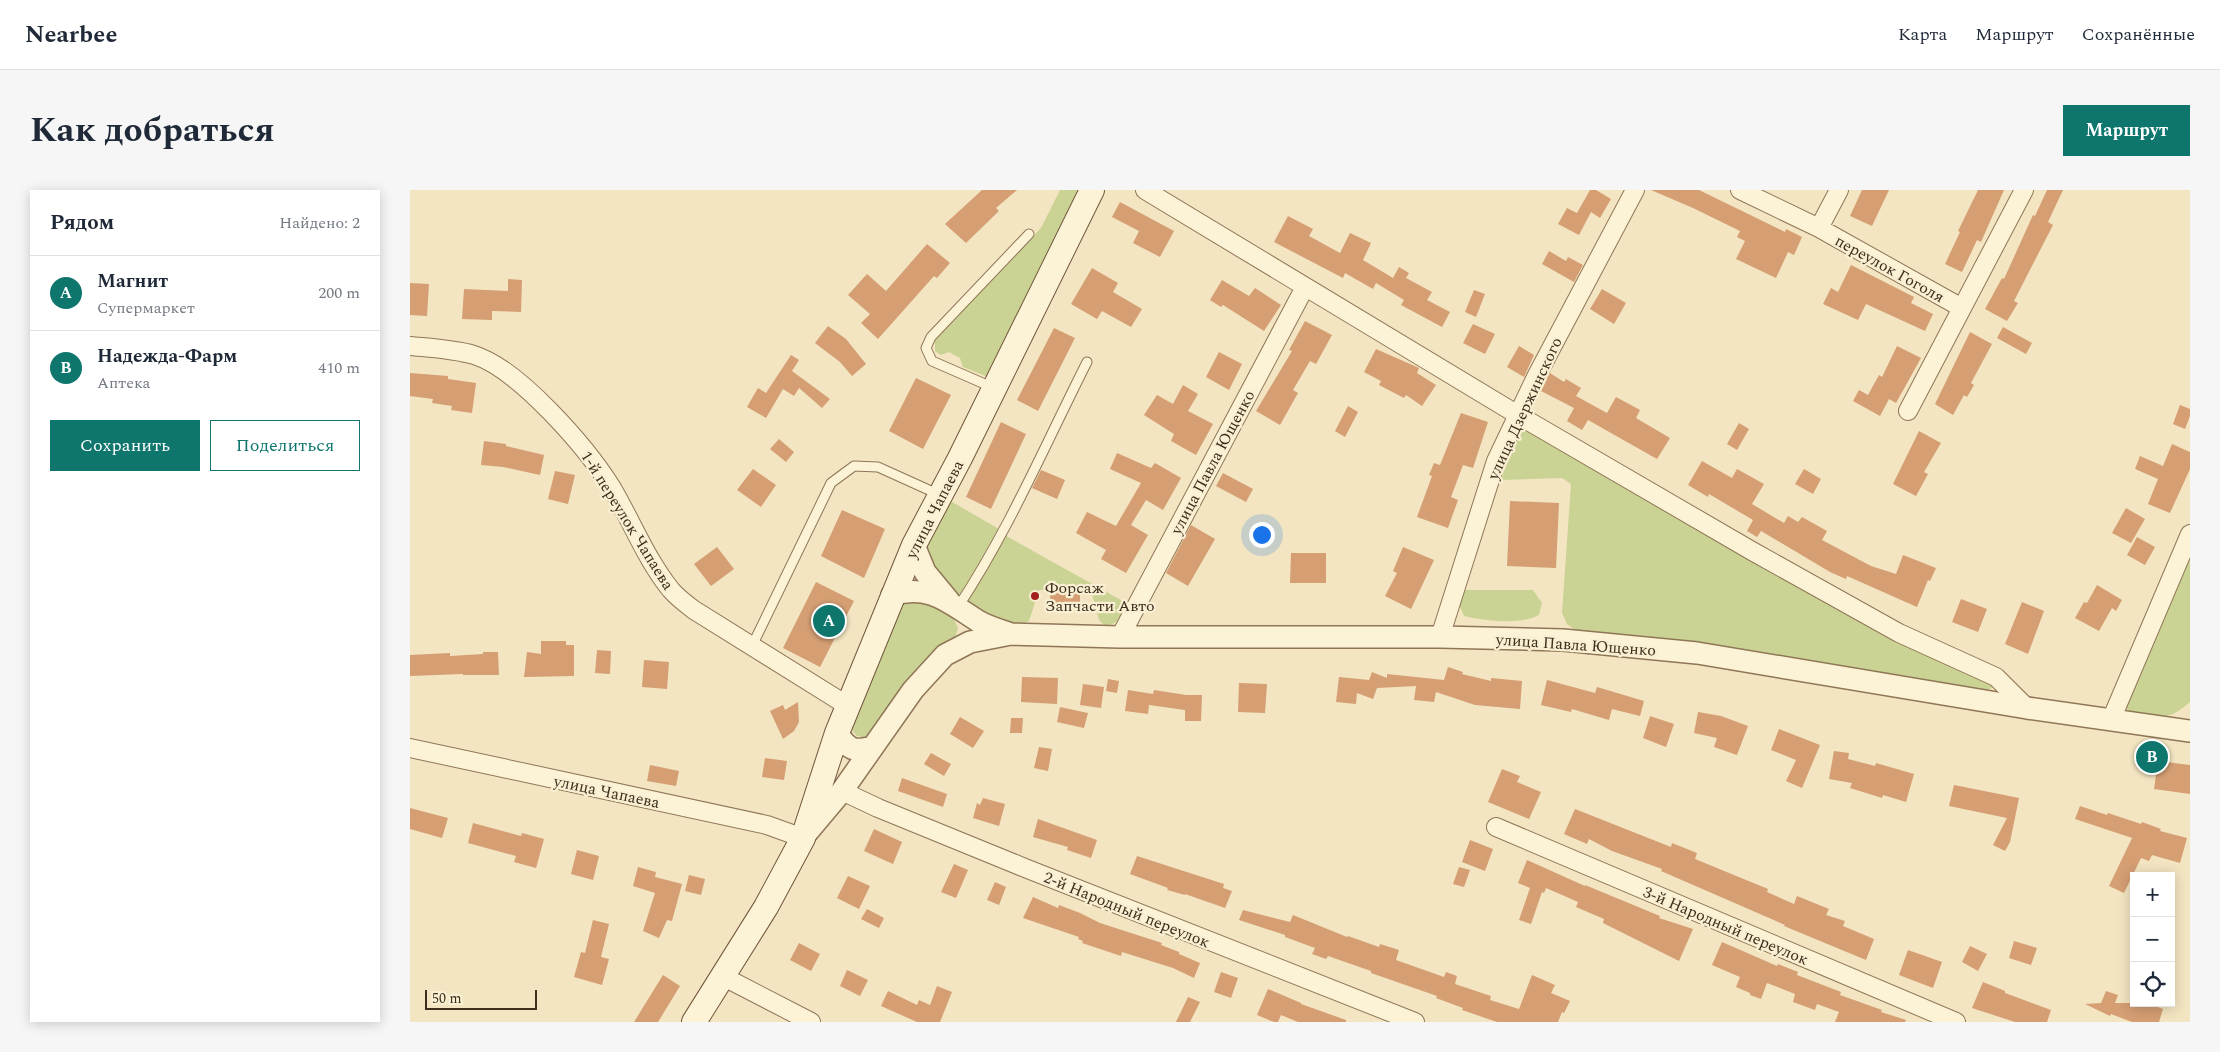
<!DOCTYPE html>
<html lang="ru">
<head>
<meta charset="utf-8">
<style>
  :root { --surface:#fff; --page:#f6f6f7; --text:#1f2937; --muted:#747a83; --line:#e0e1e3; --accent:#0f766e }
  body { margin:0; font-family:Spectral,serif; background:var(--page); color:var(--text) }
  .controls { position:absolute; right:15px; bottom:15px; display:grid; overflow:hidden; border-radius:0px; box-shadow:0 2px 12px #0003 }
  .controls button { width:45px; height:45px; display:grid; place-items:center; padding:0; border:0; border-bottom:1px solid var(--line); background:var(--surface); color:var(--text); font:25px sans-serif }
  .scale { position:absolute; left:15px; bottom:12px; width:112px; box-sizing:border-box; padding-left:5px; border:2px solid #3d2d1c; border-top:0; font-size:14px; line-height:18px; white-space:nowrap; color:#3d2d1c; -webkit-text-stroke:4px #f9efd2; paint-order:stroke }
  .you { position:absolute; left:851px; top:344px; width:18px; height:18px; margin:-12px; border:4px solid #fff; border-radius:50%; background:#1a73e8; box-shadow:0 0 0 8px #1a73e833 }
  .badge { display:grid; place-items:center; width:32px; height:32px; border-radius:50%; background:var(--accent); color:#fff; font-size:16px; font-weight:700 }
  .pin { position:absolute; translate:-50% -50%; border:2px solid #fff; box-shadow:0 1px 5px #0006 }
  .list { margin:0; padding:0; list-style:none }
  h2 { display:flex; justify-content:space-between; align-items:center; height:65px; margin:0; padding:0 20px; font-size:21px }
  h2 small { font-size:16px; font-weight:400; color:var(--muted) }
  .list li { display:grid; grid-template-columns:32px 1fr auto; gap:15px; align-items:center; box-sizing:border-box; height:75px; padding:0 20px; border-top:1px solid var(--line) }
  .list b { display:block; font-size:19px; white-space:nowrap }
  .list p { margin:0; font-size:16px; white-space:nowrap; color:var(--muted) }
  .list em { font-size:16px; font-style:normal; color:var(--muted) }
  .actions { display:flex; gap:10px; padding:15px 20px }
  .actions a { flex:1; padding:11px 0; border:1px solid var(--accent); border-radius:0px; text-align:center; font-size:18px; color:var(--accent) }
  .actions .main { background:var(--accent); color:#fff }
  .icon { flex:none; width:28px; height:28px; fill:none; stroke:currentColor; stroke-width:2; stroke-linecap:round; stroke-linejoin:round }
  .map { position:relative; flex:none; width:1780px; height:832px; overflow:hidden; border-radius:0px }
  header { display:flex; align-items:center; gap:30px; box-sizing:border-box; height:70px; padding:0 25px; background:var(--surface); border-bottom:1px solid var(--line) }
  header strong { font-size:24px }
  nav { display:flex; gap:28px; margin-inline-start:auto; font-size:18px }
  .intro { display:flex; align-items:center; justify-content:space-between; box-sizing:border-box; height:120px; padding:0 30px }
  h1 { margin:0; font-size:35px }
  .button { padding:12px 22px; border-radius:0px; background:var(--accent); color:#fff; font-size:18px; font-weight:700 }
  main { display:flex; gap:30px; padding:0 30px }
  aside { flex:1; background:var(--surface); border-radius:0px; box-shadow:0 2px 12px #0003 }
  .map>svg:first-child { display:block }
</style>
</head>
<body>
<header>
<strong>Nearbee</strong>
<nav><a>Карта</a><a>Маршрут</a><a>Сохранённые</a></nav>
</header>
<div class="intro"><h1>Как добраться</h1><a class="button">Маршрут</a></div>
<main>
<aside>
<h2>Рядом<small>Найдено: 2</small></h2>
<ul class="list">
<li><span class="badge">A</span><div><b>Магнит</b><p>Супермаркет</p></div><em>200 m</em></li>
<li><span class="badge">B</span><div><b>Надежда-Фарм</b><p>Аптека</p></div><em>410 m</em></li>
</ul>
<div class="actions"><a class="main">Сохранить</a><a>Поделиться</a></div>
</aside>
<div class="map">
<svg width="1780" height="832" viewBox="0 0 1780 832">
  <rect width="100%" height="100%" fill="#f3e5c1"/>
  <path fill="#cad294" d="M650 0H670L578 187 553 177 550 168 539 162 531 165 525 161V149L631 38Z
    M1122 238 1582 492V498L1574 501 1348 462 1168 442 1157 434 1152 423 1161 294 1152 288 1091 290 1107 244Z
    M537 309 589 339 598 347 718 414 706 432 696 437 689 430 681 400H629L619 431 610 435 569 420 540 398 523 383 512 358Z
    M1780 353V512C1775 516 1767 523 1760 525 1747 528 1727 527 1717 520L1714 512Z
    M1056 400H1123L1132 413 1129 425C1111 435 1074 431 1054 426L1048 412Z
    M513 407 541 423 548 438 545 448 457 548 447 546 441 539 488 416 501 409Z"/>
  <path fill="#d59e73" d="M572 0H607L586 18 589 21 556 53 535 34Z
    M1180 0H1186L1201 9 1190 28 1181 22 1169 45 1148 34 1157 18 1167 23Z
    M1241 0H1289L1375 42 1376 39 1392 47 1384 65 1378 62 1366 88 1326 69 1335 51 1327 47 1330 41 1283 18Z
    M1452 0H1479L1462 36 1440 26Z
    M1568 0H1594L1571 52 1567 50 1552 82 1535 74 1550 42 1548 41Z
    M1637 0H1653L1638 32 1643 35 1604 111 1608 113 1597 131 1575 119 1592 88 1594 89 1623 25 1625 26Z
    M710 12 764 41 750 67 723 53 729 41 702 27Z
    M878 26 903 39 899 46 930 63 940 43 961 53 953 70 983 88 989 77 999 83 996 88 1022 102 1017 110 1040 122 1032 137 991 115 994 110 966 93 963 99 935 83 933 88 864 52Z
    M517 54 540 73 527 88 524 86 468 149 451 133 460 124 438 105 457 84 476 101Z
    M1139 61 1156 71 1158 67 1173 75 1164 92 1132 74Z
    M1441 75 1504 107 1501 113 1523 124 1515 141 1456 114 1448 130 1413 114 1421 98 1428 102Z
    M682 78 708 93 703 102 732 119 721 137 692 121 687 129 661 114Z
    M98 89 112 90 111 122 82 121V130L52 129 54 99 98 101Z
    M812 90 839 106 845 98 871 115 854 141 813 115 811 117 800 110Z
    M0 93 19 94 17 126 0 125Z
    M1192 99 1216 113 1204 134 1180 119Z
    M1064 100 1075 104 1066 127 1055 122Z
    M895 131 922 145 906 174 900 171 883 200 888 203 870 235 846 221 882 161 879 160Z
    M1063 134 1085 144 1075 164 1053 153Z
    M418 136 436 149 456 174 442 186 430 172 405 153Z
    M1593 137 1622 153 1616 164 1587 148Z
    M644 138 665 148 628 221 607 210Z
    M1560 142 1582 154 1561 193 1564 195 1557 207 1554 205 1543 225 1525 214Z
    M1109 156 1124 165 1114 187 1097 177Z
    M1487 156 1511 168 1486 213 1479 209 1470 226 1443 211 1449 200 1458 205 1469 185 1472 187Z
    M966 159 1009 178 1007 183 1026 195 1012 216 996 205 994 208 969 195 971 191 954 182Z
    M809 162 832 174 819 200 796 187Z
    M381 165 389 170 382 181 420 209 412 218 389 198 384 206 373 199 356 228 337 217 348 198 356 203Z
    M0 183 38 186V189L66 193 62 223 41 220 42 216 22 213 23 209 0 206Z
    M1140 183 1154 192 1156 189 1171 198 1166 206 1197 223 1206 207 1230 220 1226 228 1260 248 1247 269 1178 230 1172 240 1157 231 1164 218 1131 201Z
    M506 188 541 205 513 259 479 241Z
    M773 195 788 204 778 221 803 234 786 265 761 251 764 244 734 225 747 205 763 214Z
    M1770 215 1780 219V226L1775 239 1763 234Z
    M938 216 948 222 935 247 925 241Z
    M1051 223 1078 232 1063 278 1053 275 1041 307 1048 310 1038 338 1007 327 1022 286 1019 285 1024 273 1030 275Z
    M591 232 616 244 581 319 556 307Z
    M1329 233 1339 239 1327 260 1317 254Z
    M1509 241 1531 253 1514 282 1518 284 1506 306 1483 294Z
    M369 249 384 262 376 272 360 259Z
    M74 251 96 254V256L134 265 130 285 93 277 71 275Z
    M1762 254 1780 262V279L1760 323 1738 314 1748 289 1725 279 1730 266 1753 276Z
    M707 263 741 278 745 273 771 288 753 320 736 310 721 335 738 345 716 383 691 369 696 360 666 343 677 322 706 336 731 293 700 279Z
    M1292 271 1322 288 1327 279 1354 294 1342 314 1374 333 1378 326 1388 332 1392 327 1417 341 1412 350 1461 376 1486 384 1493 365 1526 378 1520 391 1518 390 1507 417 1437 386 1436 389 1420 382 1351 341 1347 347 1337 341 1343 330 1299 304 1298 307 1278 295Z
    M343 279 366 295 351 317 327 300Z
    M1394 279 1411 289 1403 304 1385 294Z
    M631 280 655 290 647 309 622 298Z
    M145 281 165 285 158 314 138 309Z
    M813 283 843 299 836 312 806 296Z
    M1100 311 1149 313 1146 378 1097 376Z
    M1716 318 1735 329 1721 353 1702 343Z
    M432 320 475 339 454 388 411 366Z
    M781 335 805 349 778 396 756 383Z
    M1727 347 1745 357 1735 375 1717 365Z
    M307 357 324 379 301 396 284 374Z
    M993 357 1024 370 1001 419 975 406 987 383 983 381Z
    M881 363H916V393H880Z
    M406 392 444 411 410 477 373 458Z
    M1687 395 1712 410 1706 421 1702 418 1689 441 1665 428 1674 412 1677 413Z
    M640 401H670V416H640Z
    M1551 409 1577 419 1568 442 1542 432Z
    M1612 412 1634 421 1618 464 1595 454Z
    M131 451H156V455H164V486L114 487 117 462 131 464Z
    M187 460 201 461 200 484 185 483Z
    M73 462H88L89 485H53V484L0 486V465L40 463V466L73 464Z
    M234 470 259 472 257 499 232 497Z
    M1038 477 1053 482 1052 484 1081 491V488L1112 491 1110 519 1065 515 1026 502 1024 512 1004 510 1006 496 967 498 963 509 947 503 946 514 926 512 929 487 959 490 962 482 977 488V484L1034 490Z
    M612 487 648 488 647 514 611 512Z
    M698 489 709 491 707 503 696 501Z
    M1137 490 1185 503 1187 497 1234 511 1230 526 1202 519 1199 530 1162 519 1161 522 1131 515Z
    M829 493 857 494 855 523 828 522Z
    M673 494 694 497 691 518 670 515Z
    M718 500 743 504 744 500 776 505H792L791 531H775V520L739 515 738 524 715 521Z
    M388 512 389 532 384 541 373 549 360 521 373 515 375 520Z
    M650 517 678 523 674 538 647 532Z
    M1288 522 1311 526 1338 536 1327 565 1304 557 1307 548 1284 543Z
    M1240 526 1264 534 1256 557 1233 548Z
    M550 527 574 541 563 558 540 544Z
    M601 528H613L612 543H600Z
    M1369 539 1410 555 1392 598 1376 591 1386 570 1361 560Z
    M629 557 642 559 638 581 624 578Z
    M1424 561 1439 563 1438 569 1465 576 1466 573 1504 584 1496 612 1473 605 1472 608 1440 598 1442 593 1419 589Z
    M521 563 541 574 534 586 514 574Z
    M355 568 377 571 374 590 352 587Z
    M1748 571 1780 575V604L1744 599Z
    M240 575 269 581 266 596 237 591Z
    M1092 579 1110 586 1107 592 1131 602 1119 629 1078 612Z
    M492 588 537 604 533 617 488 601Z
    M1544 595 1609 608 1600 652 1595 661 1583 655 1597 628 1539 616Z
    M573 608 595 614 589 636 563 628 567 613 570 615Z
    M1670 616 1697 625 1698 623 1731 634 1732 632 1751 639 1750 641 1777 648 1770 673 1742 665 1739 671 1731 668 1714 703 1699 696 1722 648 1665 629Z
    M0 618 38 628 32 648 0 639Z
    M1165 619 1261 657 1262 653 1287 663 1285 669 1358 699 1357 702 1384 714 1387 706 1419 719 1416 725 1435 731 1433 736 1464 749 1456 770 1374 736 1375 735 1251 681 1252 679 1202 661 1179 649 1177 654 1154 644Z
    M628 629 687 650 681 668 657 660 658 657 623 647Z
    M63 633 111 646 112 643 134 649 126 678 104 672 106 666 58 653Z
    M464 639 492 652 483 674 454 661Z
    M1060 650 1083 659 1075 681 1052 672Z
    M167 660 189 666 183 690 161 684Z
    M727 666 814 694 813 698 822 701 815 718 775 704V705L757 700 758 698 720 684Z
    M1117 670 1175 696V695L1250 726 1249 728 1283 739 1269 771 1193 733 1194 729 1166 717 1168 712 1136 698 1134 703 1132 702 1121 734 1109 730 1120 698 1108 693Z
    M544 674 558 680 546 708 531 702Z
    M228 677 246 682 245 687 272 694 262 731 257 730 249 748 233 741 245 703 223 696Z
    M1049 677 1060 680 1054 697 1043 694Z
    M279 685 295 689 291 705 275 701Z
    M438 686 460 696 449 719 427 708Z
    M585 692 596 697 589 715 577 710Z
    M623 707 648 718 649 715 670 723 690 733 752 753 751 755 769 762V764L790 773 784 788 763 778 712 762 711 766 672 753 673 751 668 749 669 747 613 728Z
    M457 719 474 728 469 738 451 729Z
    M833 720 880 732 883 725 937 747 938 746 969 757 970 754 989 760 986 770 1034 787 1036 782 1047 786 1045 794 1081 806 1080 810 1109 819 1122 785 1145 795 1141 803 1160 811 1154 823 1152 822 1148 832H1087L1052 820 1053 818 1026 808 1027 806 961 783V781L918 766 916 769 902 764 905 758 875 747V745L829 730Z
    M183 730 199 734 191 767 199 769 192 795 164 787 171 762 175 763Z
    M1604 751 1627 758 1621 775 1599 768Z
    M1312 752 1367 776 1368 774 1388 782 1387 785 1431 802 1430 805 1472 820 1471 822 1496 830 1495 832H1425L1429 822 1407 814 1405 820 1383 812 1385 804 1357 793 1351 809 1340 805V803L1326 797 1330 787 1302 775Z
    M389 753 410 764 401 781 380 770Z
    M1560 756 1577 764 1568 781 1552 772Z
    M1498 760 1532 772 1523 798 1489 785Z
    M437 780 458 790 450 806 430 796Z
    M811 782 828 788 821 808 804 802Z
    M253 785 270 796 248 832H224Z
    M1573 792 1595 801V803L1641 820 1637 832H1605L1562 818Z
    M527 796 542 802 530 832H507L471 816 478 801 507 815 509 810 520 815Z
    M858 799 891 813V814L936 830V832H888L871 825 868 832H864L847 825Z
    M1696 801 1708 805 1705 813H1737L1753 819 1749 832H1722L1701 824 1700 826 1675 814 1691 813Z
    M778 807 790 812 780 832H766Z"/>
  <g fill="none" stroke-linecap="round" stroke-linejoin="round">
    <g stroke="#8f7656" stroke-width="11">
      <path id="service" d="M584 198 522 171 516 158 521 147 619 44
        M548 417C599 340 635 255 677 172
        M342 456 421 293 444 276 468 277 530 305"/>
    </g>
    <g stroke="#8f7656" stroke-width="20">
      <path id="minor" d="M735 0 1108 225 1342 361 1489 443 1586 487 1617 518
        M1330 0 1409 38 1429 0
        M1409 38 1552 118 1614 0
        M0 156C21 158 44 159 64 165 109 179 177 258 202 298 222 332 236 369 261 400 267 407 276 414 284 420L438 516
        M1498 221 1552 118
        M710 447 895 97
        M1030 447 1086 271 1126 187 1225 0
        M1701 530 1780 344
        M0 558 357 635 393 648
        M432 601 468 618 615 678 1005 832
        M1086 637 1546 832
        M314 787 401 832"/>
    </g>
    <g stroke="#8f7656" stroke-width="24">
      <path id="tertiary" d="M504 355 515 382 539 411
        M482 405C519 393 539 413 568 431 578 437 590 440 601 444
        M427 543C439 560 443 562 463 557
        M395 645 432 601 503 500 535 465 560 452 601 444 710 447H1030L1153 450 1287 463 1617 518 1780 541"/>
    </g>
    <g stroke="#71563a" stroke-width="26">
      <path id="secondary" d="M284 832 356 717 393 648 427 543 504 355 550 268 682 0"/>
    </g>
    <use href="#service" stroke="#fcf2d6" stroke-width="9"/>
    <use href="#minor" stroke="#fcf2d6" stroke-width="18"/>
    <use href="#tertiary" stroke="#fcf2d6" stroke-width="21"/>
    <use href="#secondary" stroke="#fcf2d6" stroke-width="24"/>
  </g>
  <circle fill="#a5211f" stroke="#f9efd2" stroke-width="2" cx="625" cy="406" r="5"/>
  <g text-anchor="middle" stroke-width="4.5" stroke-linejoin="round" paint-order="stroke">
    <g font-size="16" fill="#3d2d1c" stroke="#f9efd2">
      <text transform="translate(1480 78) rotate(29)" y="6">переулок Гоголя</text>
      <text transform="translate(1114 218) rotate(-65)" y="6">улица Дзержинского</text>
      <text transform="translate(802 272) rotate(-62)" y="6">улица Павла Ющенко</text>
      <text transform="translate(524 319) rotate(-63)" y="6">улица Чапаева</text>
      <text transform="translate(218 330) rotate(58)" y="6">1-й переулок Чапаева</text>
      <text transform="translate(1166 454) rotate(4)" y="6">улица Павла Ющенко</text>
      <text transform="translate(197 601) rotate(12)" y="6">улица Чапаева</text>
      <text transform="translate(717 719) rotate(22)" y="6">2-й Народный переулок</text>
      <text transform="translate(1316 735) rotate(23)" y="6">3-й Народный переулок</text>
    </g>
    <g font-size="16" fill="#3d2d1c" stroke="#f9efd2" text-anchor="start">
      <text x="635" y="403">Форсаж<tspan x="635" dy="18">Запчасти Авто</tspan></text>
    </g>
  </g>
</svg>
<div class="controls">
<button>+</button>
<button>−</button>
<button><svg class="icon" aria-label="locate" viewBox="0 0 24 24"><circle cx="12" cy="12" r="6"/><path d="M12 2v4M12 18v4M2 12h4M18 12h4"/></svg></button>
</div>
<div class="scale">50 m</div>
<div class="you"></div>
<div class="pin badge" style="left:419px;top:431px">A</div>
<div class="pin badge" style="left:1742px;top:567px">B</div>
</div>
</main>
</body>
</html>
